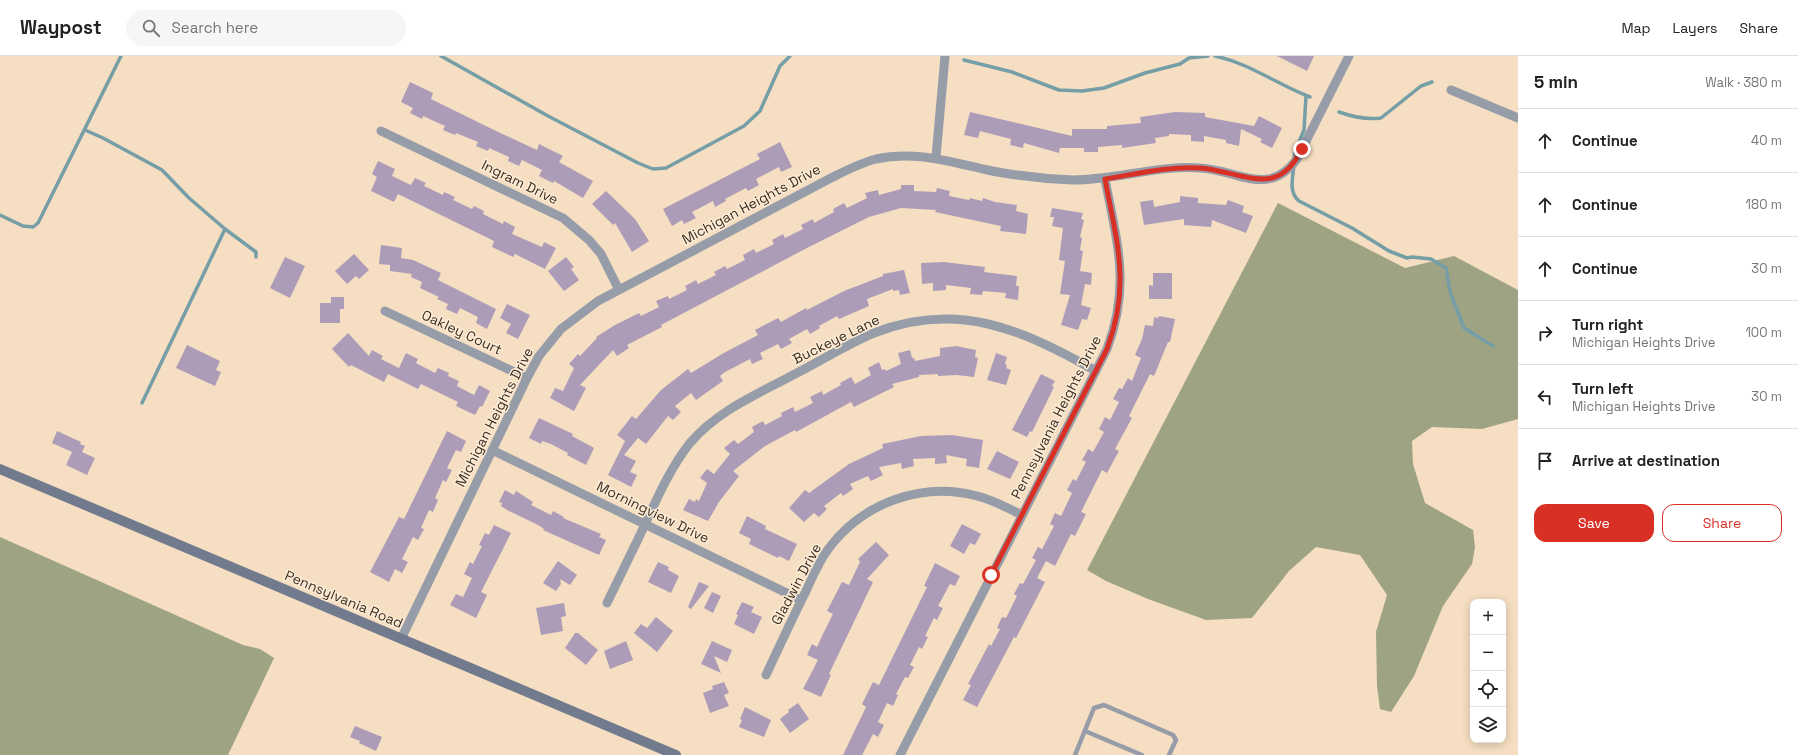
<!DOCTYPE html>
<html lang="en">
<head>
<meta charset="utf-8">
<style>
  :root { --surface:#fff; --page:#f6f6f6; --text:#222; --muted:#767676; --line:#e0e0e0; --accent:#d93025 }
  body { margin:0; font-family:"Space Grotesk",sans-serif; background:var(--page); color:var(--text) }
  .controls { position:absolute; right:12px; bottom:12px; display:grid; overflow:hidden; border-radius:8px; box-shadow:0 2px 10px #0003 }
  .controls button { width:36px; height:36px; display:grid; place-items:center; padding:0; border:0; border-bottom:1px solid var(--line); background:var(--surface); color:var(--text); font:20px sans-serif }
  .stop { position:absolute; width:12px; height:12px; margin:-9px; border:3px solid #d93025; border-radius:50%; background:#fff }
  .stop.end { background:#d93025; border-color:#fff; box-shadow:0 1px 4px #0008 }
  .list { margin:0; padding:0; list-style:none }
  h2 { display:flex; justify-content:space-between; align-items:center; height:52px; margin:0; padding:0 16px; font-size:17px }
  h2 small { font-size:13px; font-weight:400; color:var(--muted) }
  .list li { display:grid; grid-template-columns:26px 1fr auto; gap:12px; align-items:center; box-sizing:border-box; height:64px; padding:0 16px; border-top:1px solid var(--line) }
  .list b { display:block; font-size:15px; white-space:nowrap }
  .list p { margin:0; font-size:13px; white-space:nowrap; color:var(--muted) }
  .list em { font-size:13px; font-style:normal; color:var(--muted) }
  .actions { display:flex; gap:8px; padding:12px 16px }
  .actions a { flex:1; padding:9px 0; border:1px solid var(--accent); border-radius:12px; text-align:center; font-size:14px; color:var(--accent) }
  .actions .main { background:var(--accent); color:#fff }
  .icon { flex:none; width:22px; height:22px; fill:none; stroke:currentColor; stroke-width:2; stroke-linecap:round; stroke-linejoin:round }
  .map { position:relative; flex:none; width:1518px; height:699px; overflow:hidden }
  header { display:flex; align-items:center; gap:24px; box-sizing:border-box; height:56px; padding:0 20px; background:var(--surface); border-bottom:1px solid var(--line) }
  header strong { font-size:19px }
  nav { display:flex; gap:22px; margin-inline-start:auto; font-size:14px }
  .search { width:280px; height:36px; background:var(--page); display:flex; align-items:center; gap:10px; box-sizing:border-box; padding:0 14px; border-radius:22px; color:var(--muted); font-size:15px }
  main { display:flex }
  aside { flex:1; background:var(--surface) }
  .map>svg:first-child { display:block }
</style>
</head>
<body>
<header>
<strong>Waypost</strong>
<div class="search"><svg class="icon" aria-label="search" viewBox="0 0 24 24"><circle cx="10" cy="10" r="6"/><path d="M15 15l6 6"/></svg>Search here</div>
<nav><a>Map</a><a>Layers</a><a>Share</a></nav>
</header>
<main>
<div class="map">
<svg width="1518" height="699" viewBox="0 0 1518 699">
  <rect width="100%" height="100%" fill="#f5dec2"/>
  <path fill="#9ea383" d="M1278 147 1405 212 1454 200 1518 234V363L1482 373 1432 371 1412 385 1413 408 1425 447 1473 474 1475 491 1472 508 1443 550 1414 620 1391 656 1380 653 1377 630 1376 576 1387 539 1360 499 1316 491 1289 515 1252 562 1206 564 1148 543 1106 525 1087 514Z
    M0 481 243 589 260 593 274 602 228 699H0Z"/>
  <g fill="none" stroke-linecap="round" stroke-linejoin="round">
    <path stroke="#769ea7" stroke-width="3.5" d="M441 0 548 60 638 107 653 113 666 112 744 70 760 55 780 10 790 0
      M1215 0C1249 7 1278 29 1310 41
      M964 4 1012 16 1059 34 1082 35 1104 32 1145 17 1180 8 1189 2 1208 0
      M1339 56C1353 61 1367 64 1381 62L1421 30 1432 26
      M85 74 103 82 162 114 189 142 225 173 256 196V201
      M1294 103 1295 96 1304 74 1306 40
      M1294 109C1293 121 1288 136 1299 145L1352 172 1389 195 1407 202 1412 201 1431 203 1446 212 1450 236 1464 272 1493 290
      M0 159 23 170 33 171 38 167 121 0
      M142 347 225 173"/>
  </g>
  <path fill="#ad9cb8" d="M1277 0H1314L1307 15Z
    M410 26 433 37 431 43 494 74 537 94 539 88 563 100 559 106 593 125 583 142 554 125 553 127 539 120 542 114 522 104 519 110 508 105 509 101 489 92 488 95 476 90 478 86 456 77 455 79 443 74 445 70 423 60 422 63 410 57 413 52 401 46Z
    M970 56 1072 80V73H1107V70L1141 67 1140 61 1175 56 1205 57V61L1254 70 1259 60 1282 72 1272 92 1260 86 1262 83 1241 73 1239 90 1226 87V84L1204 80V86L1191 85V79L1169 78V80L1155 82 1156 87 1122 92V89L1098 91V96H1084V92H1060L1059 97 1024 87 1023 92 1010 89 1011 83 980 75 978 82 964 79Z
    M780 86 792 111 781 116 779 111 756 123 759 129 748 135 746 132 725 143 726 145 715 151 713 145 692 156 696 162 684 168 682 164 672 170 663 153 760 103 757 98Z
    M378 105 395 113 392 120 411 129 415 122 426 127 424 130 443 139 444 136 455 141 453 144 472 153 474 150 484 155 483 158 503 168 504 165 515 171 512 178 542 191 544 186 556 192 545 213 515 198 513 201 492 191 494 185 398 138 394 146 371 135 377 121 372 118Z
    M901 129H914V135L936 136 937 132 950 135 949 140 969 144 970 142 982 145 983 142 995 146 1017 149 1016 155 1028 158 1026 178 1000 175 1001 170 935 156 936 154 901 152 869 161 805 193 661 269 662 271 627 289 629 292 617 300 613 294 580 329 586 332 574 355 550 342 555 332 563 335 574 312 569 308 578 298 580 300 597 282 596 281 615 269 639 257 641 260 659 251 656 245 668 240 669 243 687 234 685 230 691 227 696 224 698 228 716 219 714 216 725 210 727 213 745 204 743 199 754 193 756 197 774 188 772 184 783 178 785 182 803 173 801 169 813 163 814 167 834 156 833 153 844 147 847 152 867 142 865 137 878 134 879 139 901 133Z
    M606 135 635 163 649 185 632 196 615 167 613 169 592 148Z
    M1180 140 1198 142V147L1226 149 1228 144 1244 150 1242 156 1253 160 1246 177 1212 164 1211 171 1184 169V163L1144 169 1140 146 1153 144 1154 151 1180 146Z
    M1052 152 1083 157 1081 163 1084 164 1080 181 1082 182 1080 194 1083 195 1080 215 1092 217 1091 229 1085 228 1081 249 1091 252 1087 264 1082 263 1078 274 1061 269 1070 239 1060 238 1065 205 1059 204 1063 172 1052 170 1054 161H1050Z
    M381 189 402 192 401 202 413 204 441 217 438 224 496 253 487 273 476 267 478 261 460 252 457 258 446 253 448 248 437 243 439 241 420 232 422 226 411 221 412 218 390 215V209L379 208Z
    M354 198 369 214 359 223 356 220 347 228 335 215Z
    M285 201 305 210 290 242 270 232Z
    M566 201 574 211 571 213 579 224 564 235 548 215Z
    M944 206 985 211 984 216 1017 220 1016 230H1019L1018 244 1005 242 1006 237 983 235 982 239 970 238 971 232 946 229V234L933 235V227L922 228 921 207Z
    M904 214 910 237 900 239 899 234 893 235V233L867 243 869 250 839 263 837 260 819 270 820 272 810 278 807 273 789 283 792 287 781 293 778 288 760 297 763 303 752 308 750 303 725 316 720 320 723 325 696 344 691 337 675 350 681 356 673 364 668 360 646 388 638 382 624 399 636 405 630 416 637 419 631 431 608 419 625 385 617 379 632 360 636 363 661 334 688 313 691 317 722 298 758 279 755 274 778 262 781 266 806 252 807 254 844 235 883 220V218Z
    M1153 217H1172V243H1149V229L1153 230Z
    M331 241H344V253H340V267H320V247H331Z
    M507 248 530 259 518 283 506 277 511 268 500 262Z
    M1159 260 1175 263 1170 286H1168L1154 320 1150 318 1129 360 1132 362 1115 393 1119 395 1107 417 1102 414 1081 456 1086 458 1075 480 1071 478 1055 510 1046 505 1037 522 1045 526 1016 582 1014 581 977 651 963 644 971 629 968 628 989 588 991 590 1000 573 997 572 1002 561 1006 562 1017 540 1014 538 1020 527 1023 528 1036 504 1032 502 1038 491 1042 493 1054 470 1050 468 1055 457 1061 460 1072 437 1067 434 1073 423 1076 425 1086 406 1082 404 1085 399 1088 393 1093 396 1104 376 1099 373 1105 361 1110 364 1119 346 1113 343 1119 332 1122 333 1128 322 1132 325 1141 302 1135 299 1142 283 1145 269 1153 270 1154 261 1158 262Z
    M348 277 369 300 372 294 383 300 381 303 399 312 406 297 418 303 416 307 435 317 438 312 449 317 448 320 459 325 457 330 474 339 479 329 490 335 482 351 480 350 475 359 456 350 458 346 421 328 418 333 388 318 384 326 351 309 349 311 332 293Z
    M187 289 220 305 216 314 221 316 215 330 176 312Z
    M956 290 976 294 975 301 978 302 974 321 957 319 938 320V318L919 319V321L892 328 894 331 854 351 851 346 796 376 795 374 765 390 733 415 739 420 719 446 708 465 683 454 689 443 695 446 696 443 699 445 707 427 700 422 707 413 714 418 730 398 724 392 734 384 738 388 754 376 752 371 763 365 765 369 782 360 781 357 793 351 795 356 813 347 810 341 822 335 823 339 841 329 840 327 851 321 855 328 871 319 868 312 879 306 882 314 885 313 886 315 901 308 898 297 910 294 912 302H914L915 305 940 300V292Z
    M996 297 1007 301 1005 308 1007 309 1006 312 1011 314 1006 329 987 324Z
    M1041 318 1055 325 1052 330 1054 331 1032 376 1030 375 1027 381 1012 374Z
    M539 362 573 378 572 380 594 392 586 409 567 399 568 397 551 388 542 385 541 388 529 382Z
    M57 375 81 386 80 388 85 390 82 396 95 402 87 419 66 409 72 396 52 387Z
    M447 375 466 385 461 396 456 394 447 412 452 414 446 426 443 424 435 442 438 444 433 456 429 454 421 472 424 473 418 484 413 481 402 503 408 506 402 517 395 513 389 526 370 516 399 461 404 463Z
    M952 379 983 384 979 412 966 410 967 403 946 399 947 407 935 408V402L913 403 914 410 902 413 901 407 879 411 883 419 871 425 868 420 850 428 853 433 843 440 841 437 824 450 827 453 819 461 814 457 804 466 789 452 805 434 809 437 849 408 883 392 882 388 921 380Z
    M997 395 1019 406 1010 423 987 413Z
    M505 434 514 439 516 435 533 446 531 449 551 459 553 455 564 461 563 462 601 478 599 481 606 484 599 499 543 474 544 473 538 469 507 454 501 450 502 447 499 446Z
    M747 460 766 470 765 473 797 488 789 505 779 500 778 502 749 488 751 483 739 477Z
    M962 468 981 478 975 489 970 487 964 498 950 490Z
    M494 469 511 477 481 536 487 539 476 562 450 549 456 538 463 541 472 522 464 518 470 506 473 508 482 490 479 489 485 477 489 479Z
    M876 486 889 499 867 523 873 526 829 618 831 619 821 641 803 633 818 604 807 599 812 588 817 591 823 578 833 558 827 555 842 526 849 529 860 506 858 503Z
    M558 505 577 519 570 529 560 523 561 528 556 535 543 527Z
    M658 506 669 511 668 514 679 520 671 537 648 526Z
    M935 507 960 520 955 530 950 528 938 550 943 552 937 564 934 562 925 580 928 581 922 593 919 591 910 609 914 611 908 622 905 621 896 638 898 639 893 650 887 647 878 666 884 669 878 681 873 678 862 699H843L866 651 862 648 873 626 879 629 927 531 924 530Z
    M699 526 709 530 691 553 688 551Z
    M712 536 721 540 713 557 704 552Z
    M742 546 754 551 751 556 762 561 754 578 734 568 738 559 736 558Z
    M564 547 566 560 561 561 563 575 541 579 536 552Z
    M656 561 673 575 657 596 634 577 641 568 647 572Z
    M575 577H578L598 594 586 609 565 592Z
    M626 585 633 604 610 613 604 595Z
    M712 585 732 594 727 606 714 600 721 617 701 608Z
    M724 626 729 637 724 639 729 650 710 657 703 637 713 633 712 630Z
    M798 647 809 663 790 677 780 663 789 656 788 654Z
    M745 651 771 664 764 681 739 671 742 664 740 663Z
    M355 670 382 681 376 695 359 687 360 685 350 681Z"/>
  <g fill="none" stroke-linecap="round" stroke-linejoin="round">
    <path stroke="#969da9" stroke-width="4.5" d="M1085 675 1142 699
      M1075 699 1094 652 1104 649 1173 679 1176 684 1169 699"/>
    <path stroke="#969da9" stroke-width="9" d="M1451 34 1518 62
      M381 75 563 162 589 184 601 198 619 234
      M936 101 945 0
      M385 255 527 322
      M492 394 801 544
      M607 547C618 524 629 502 640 479 655 447 668 415 690 387 718 354 758 338 795 318 821 305 847 288 874 277 958 244 1023 274 1096 315
      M401 583 527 322 539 300 561 273 598 245 831 122C845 115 860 107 876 103 916 94 953 107 992 115 1019 120 1046 123 1073 124 1116 124 1157 109 1200 112 1239 114 1268 142 1297 103L1349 0
      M766 619C779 591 792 563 806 535 813 520 819 505 829 492 863 447 922 425 977 440 993 444 1008 452 1022 459
      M900 699 1107 293C1131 229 1117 187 1105 123"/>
    <path stroke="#717b8d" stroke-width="10" d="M0 413 676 699"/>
  </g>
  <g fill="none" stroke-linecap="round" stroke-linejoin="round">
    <path stroke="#d93025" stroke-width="5" d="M991 519 1107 293C1131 229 1117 187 1105 123 1136 118 1168 110 1200 112 1221 113 1255 127 1272 122 1287 118 1295 106 1302 93"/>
  </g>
  <g text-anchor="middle" stroke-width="3" stroke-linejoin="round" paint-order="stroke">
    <g font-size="14" fill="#382f24" stroke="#ffecd6">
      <text transform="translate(520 126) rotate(26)" y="5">Ingram Drive</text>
      <text transform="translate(751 148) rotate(-28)" y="5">Michigan Heights Drive</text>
      <text transform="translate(462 276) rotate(25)" y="5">Oakley Court</text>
      <text transform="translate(836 283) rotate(-26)" y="5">Buckeye Lane</text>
      <text transform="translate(494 361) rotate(-63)" y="5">Michigan Heights Drive</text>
      <text transform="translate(1056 361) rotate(-63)" y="5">Pennsylvania Heights Drive</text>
      <text transform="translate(653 456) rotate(26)" y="5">Morningview Drive</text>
      <text transform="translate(796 528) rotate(-62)" y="5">Gladwin Drive</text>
      <text transform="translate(344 543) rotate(23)" y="5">Pennsylvania Road</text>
    </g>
  </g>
</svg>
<div class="controls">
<button>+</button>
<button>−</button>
<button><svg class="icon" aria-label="locate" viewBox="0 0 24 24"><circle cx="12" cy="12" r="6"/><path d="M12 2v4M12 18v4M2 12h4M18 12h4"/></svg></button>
<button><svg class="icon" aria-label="layers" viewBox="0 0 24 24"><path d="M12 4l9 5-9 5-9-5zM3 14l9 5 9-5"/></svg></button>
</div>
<div class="stop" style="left:991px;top:519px"></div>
<div class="stop end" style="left:1302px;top:93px"></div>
</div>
<aside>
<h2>5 min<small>Walk · 380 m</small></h2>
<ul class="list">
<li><svg class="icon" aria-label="ahead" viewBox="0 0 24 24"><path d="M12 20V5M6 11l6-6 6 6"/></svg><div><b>Continue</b></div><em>40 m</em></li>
<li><svg class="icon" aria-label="ahead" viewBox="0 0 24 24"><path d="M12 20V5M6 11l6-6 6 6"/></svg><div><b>Continue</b></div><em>180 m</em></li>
<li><svg class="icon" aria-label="ahead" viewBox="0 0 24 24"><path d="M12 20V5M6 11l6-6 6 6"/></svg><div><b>Continue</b></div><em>30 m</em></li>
<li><svg class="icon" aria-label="right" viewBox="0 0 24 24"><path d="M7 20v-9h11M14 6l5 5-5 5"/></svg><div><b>Turn right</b><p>Michigan Heights Drive</p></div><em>100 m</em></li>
<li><svg class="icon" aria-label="left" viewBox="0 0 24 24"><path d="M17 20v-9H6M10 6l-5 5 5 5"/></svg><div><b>Turn left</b><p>Michigan Heights Drive</p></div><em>30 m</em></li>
<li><svg class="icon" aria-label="arrive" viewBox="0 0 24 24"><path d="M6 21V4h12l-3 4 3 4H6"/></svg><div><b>Arrive at destination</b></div></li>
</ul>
<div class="actions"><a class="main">Save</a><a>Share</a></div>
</aside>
</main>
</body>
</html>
